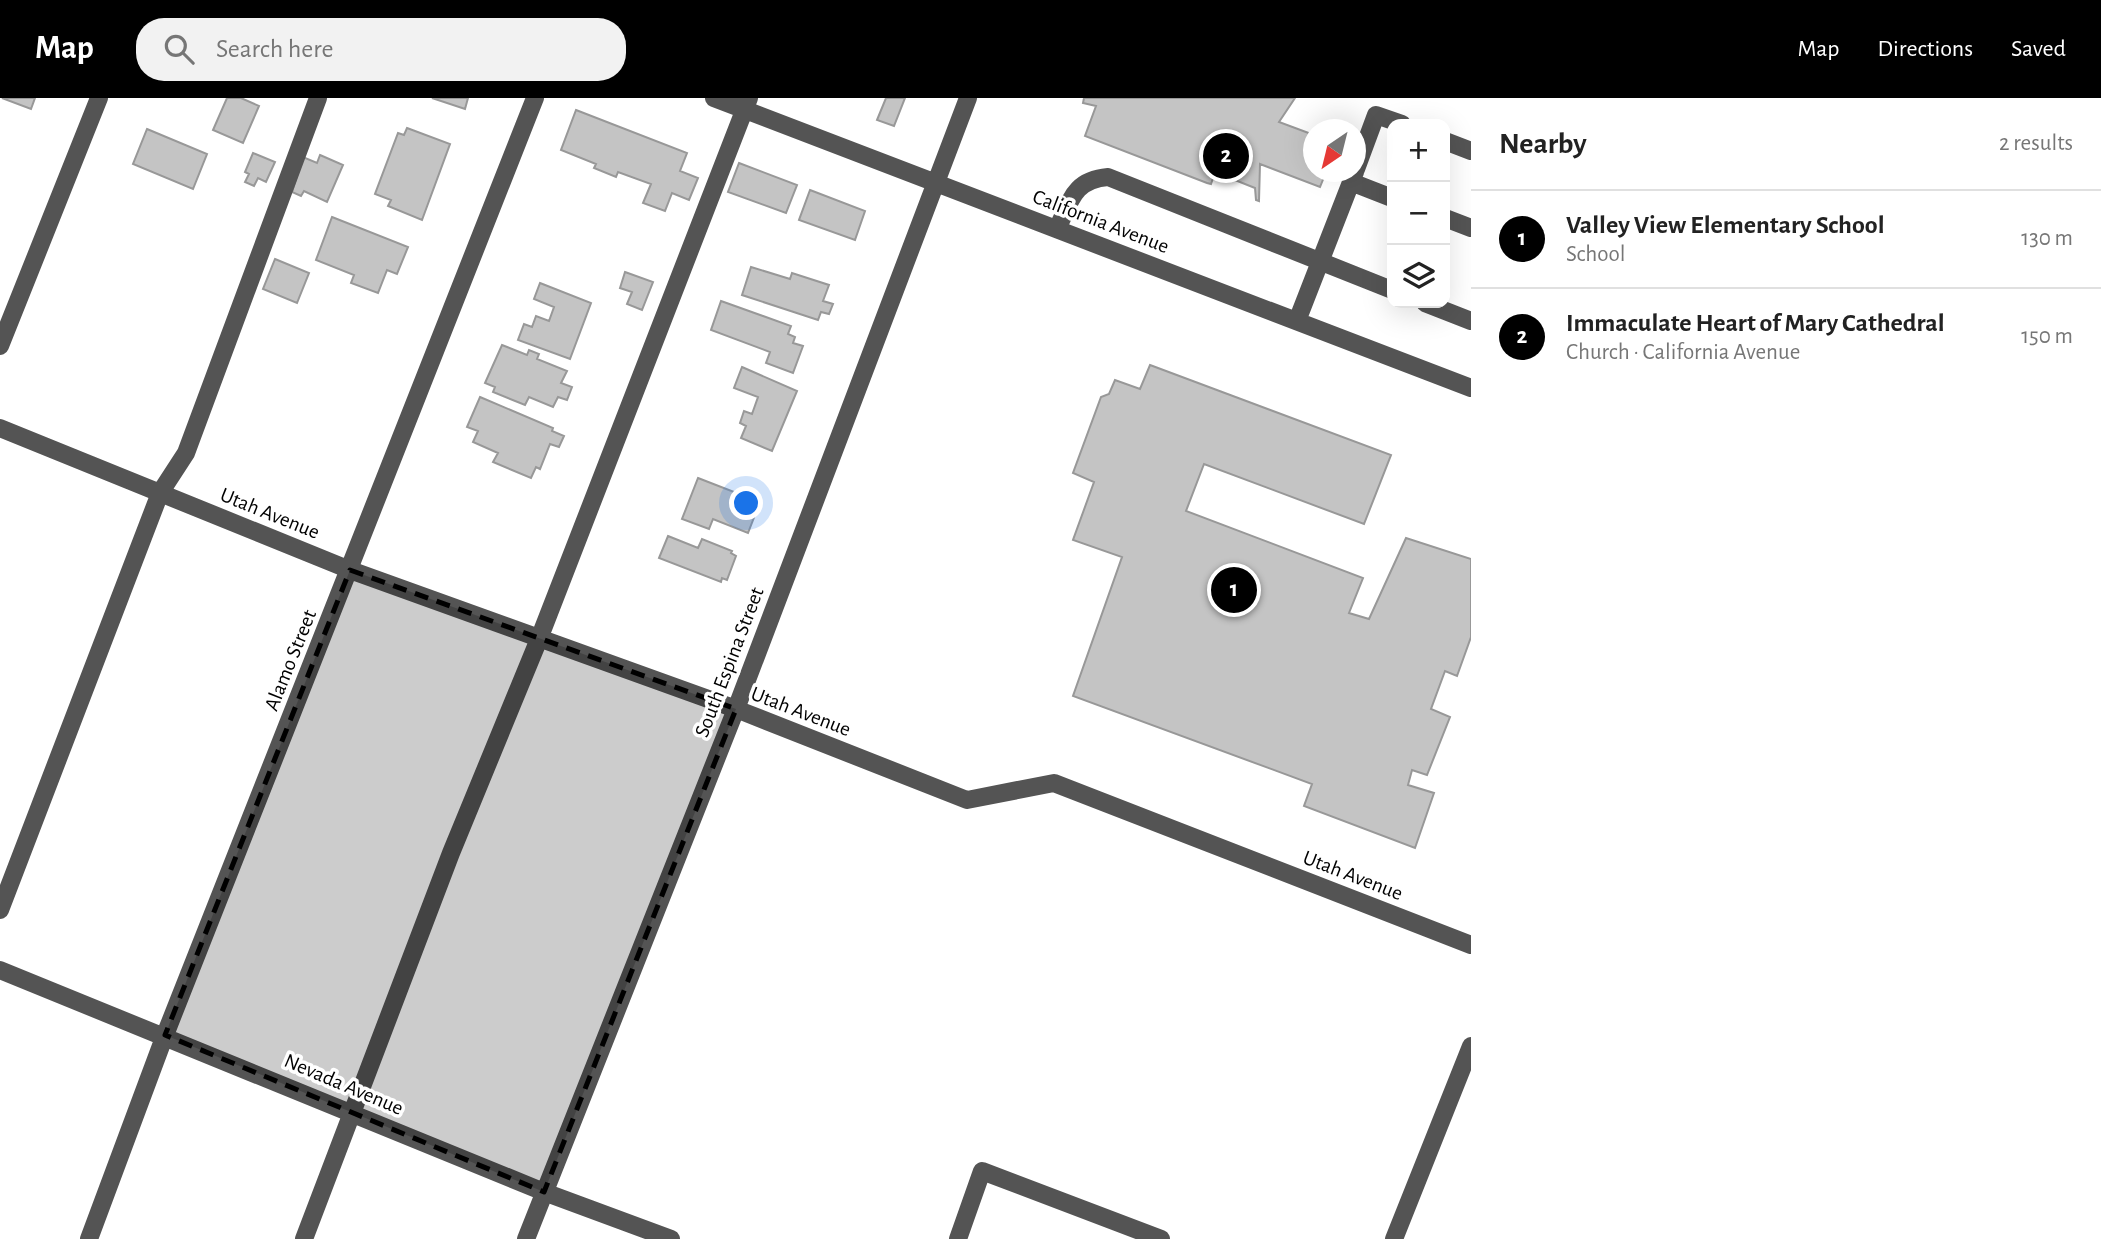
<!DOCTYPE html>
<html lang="en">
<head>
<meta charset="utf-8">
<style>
  :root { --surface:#fff; --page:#f2f2f2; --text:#222; --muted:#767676; --line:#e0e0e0; --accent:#000 }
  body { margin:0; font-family:"Alegreya Sans",sans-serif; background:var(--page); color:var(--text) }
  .controls { position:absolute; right:21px; top:21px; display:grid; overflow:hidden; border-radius:14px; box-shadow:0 7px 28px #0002 }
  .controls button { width:63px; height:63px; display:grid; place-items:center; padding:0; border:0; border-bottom:2px solid var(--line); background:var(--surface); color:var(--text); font:35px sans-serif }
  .compass { position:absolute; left:1303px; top:21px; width:63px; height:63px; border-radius:50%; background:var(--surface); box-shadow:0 7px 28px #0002; rotate:215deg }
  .you { position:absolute; left:747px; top:406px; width:24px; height:24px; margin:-18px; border:5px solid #fff; border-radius:50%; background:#1a73e8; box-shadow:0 0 0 10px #1a73e833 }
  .badge { display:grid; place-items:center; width:46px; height:46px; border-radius:50%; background:var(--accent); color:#fff; font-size:23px; font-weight:700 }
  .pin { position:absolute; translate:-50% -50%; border:4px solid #fff; box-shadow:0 2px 7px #0006 }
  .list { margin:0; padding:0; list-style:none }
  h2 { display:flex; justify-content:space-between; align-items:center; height:91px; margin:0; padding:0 28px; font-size:30px }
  h2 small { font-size:23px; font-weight:400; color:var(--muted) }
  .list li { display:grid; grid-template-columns:46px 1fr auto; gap:21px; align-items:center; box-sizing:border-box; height:98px; padding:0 28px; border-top:2px solid var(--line) }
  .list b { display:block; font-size:26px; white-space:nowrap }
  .list p { margin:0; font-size:23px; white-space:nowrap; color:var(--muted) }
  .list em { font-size:23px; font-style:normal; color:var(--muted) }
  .icon { flex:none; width:38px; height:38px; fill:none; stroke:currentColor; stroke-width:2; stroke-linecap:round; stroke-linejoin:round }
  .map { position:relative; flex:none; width:1471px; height:1141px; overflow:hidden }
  header { display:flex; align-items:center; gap:42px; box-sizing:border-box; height:98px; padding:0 35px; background:var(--accent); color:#fff }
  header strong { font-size:33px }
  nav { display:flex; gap:38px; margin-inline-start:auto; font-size:24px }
  .search { width:490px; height:63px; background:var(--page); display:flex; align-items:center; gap:18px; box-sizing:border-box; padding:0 24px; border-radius:28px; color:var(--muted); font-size:26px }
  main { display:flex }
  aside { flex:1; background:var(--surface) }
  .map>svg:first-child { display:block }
</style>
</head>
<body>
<header>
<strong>Map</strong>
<div class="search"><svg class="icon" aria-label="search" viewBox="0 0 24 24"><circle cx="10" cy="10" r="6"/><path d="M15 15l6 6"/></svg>Search here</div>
<nav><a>Map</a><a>Directions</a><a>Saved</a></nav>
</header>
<main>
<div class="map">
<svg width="1471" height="1141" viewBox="0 0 1471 1141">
  <rect width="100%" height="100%" fill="#fff"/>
  <path fill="#c4c4c4" stroke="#989898" stroke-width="2" d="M2 0H35L31 11Z
    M227 0H241L259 8 243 45 213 32Z
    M432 0H468L465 11Z
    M886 0H905L894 28 877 22Z
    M1084 0H1295L1279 24 1314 37V74H1326L1320 89 1260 66 1259 103 1256 102 1255 90 1215 74 1211 86 1207 85 1085 38 1096 8 1083 5Z
    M576 12 687 55 680 73 698 80 689 102 672 95 665 113 643 105 651 86 618 74 616 79 594 70 596 66 561 52Z
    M407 30 450 46 422 122 388 108 391 102 375 96 398 35 404 37Z
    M147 31 207 56 193 91 133 66Z
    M253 55 275 64 266 84 258 80 254 88 245 84 249 76 245 74Z
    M320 57 343 67 327 104 304 93 301 98 292 94 303 59 317 65Z
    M739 65 797 87 786 115 728 94Z
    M810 92 865 113 855 142 799 122Z
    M332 119 408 149 397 176 387 172 378 195 351 185 354 177 316 162Z
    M275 161 309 175 297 205 263 191Z
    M751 169 790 181 792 175 829 187 823 203 833 206 829 216 821 214 818 222 742 197Z
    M625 174 653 184 642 212 627 206 632 194 620 190Z
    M540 185 591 205 570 261 518 242 524 226 532 229 536 218 549 223 554 209 534 201Z
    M721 203 791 228 788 236 795 239 793 245 803 248 793 275 766 265 770 254 711 232Z
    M502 247 527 257 529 252 539 256 537 261 567 273 561 285 572 289 567 302 558 299 553 309 529 299 525 307 493 294 495 289 485 285Z
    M1150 267 1391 357 1364 426 1204 366 1186 413 1363 480 1349 515 1369 521 1406 440 1471 461V539L1457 578 1445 573 1431 611 1450 619 1427 677 1412 672 1408 687 1434 695 1415 750 1304 708 1312 686 1073 598 1122 459 1073 442 1094 384 1073 375 1101 299 1109 296 1115 282 1140 291Z
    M742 269 797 293 772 353 741 340 746 328 740 325 744 313 752 316 758 299 734 290Z
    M480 299 553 330 552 333 564 338 559 349 550 346 540 371 536 369 531 380 493 364 498 355 473 344 478 333 467 329Z
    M698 380 760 404 748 435 713 421 709 431 682 421Z
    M668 438 698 450 702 441 732 453 731 455 736 458 727 482 722 480 721 484 659 460Z"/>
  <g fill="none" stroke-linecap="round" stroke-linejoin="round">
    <path stroke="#545454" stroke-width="18" d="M714 0 1471 290
      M1445 43 1471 53
      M1356 71 1376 17 1402 26
      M1351 84 1392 100
      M1445 120 1471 130
      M1057 131C1071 103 1073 82 1108 79L1392 192
      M1425 205 1471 223
      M1297 223 1355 74
      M0 248 99 0
      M0 330 350 472 736 611 967 702 1054 685 1471 847
      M0 812 160 395 186 355 318 0
      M0 872 544 1094 671 1141
      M89 1141 165 937 535 0
      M304 1141 451 755 539 541 749 0
      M526 1141 736 611 968 0
      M958 1141 982 1073 1161 1141
      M1394 1141 1471 948"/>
  </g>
  <path fill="#000" fill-opacity="0.2" stroke="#000" stroke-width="5" stroke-dasharray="14 9" stroke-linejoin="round" d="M350 472 736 611 544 1094 165 937Z"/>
  <g text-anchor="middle" stroke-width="7" stroke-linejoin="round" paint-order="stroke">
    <g font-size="21" fill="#000" stroke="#fff">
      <text transform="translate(1101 123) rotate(21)" y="7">California Avenue</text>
      <text transform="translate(270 415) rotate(22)" y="7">Utah Avenue</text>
      <text transform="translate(290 562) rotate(-68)" y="7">Alamo Street</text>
      <text transform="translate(729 564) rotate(-69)" y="7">South Espina Street</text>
      <text transform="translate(801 613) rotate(21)" y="7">Utah Avenue</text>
      <text transform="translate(1353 777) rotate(21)" y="7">Utah Avenue</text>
      <text transform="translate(344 986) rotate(23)" y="7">Nevada Avenue</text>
    </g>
  </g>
</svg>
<div class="controls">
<button>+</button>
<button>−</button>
<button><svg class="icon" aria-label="layers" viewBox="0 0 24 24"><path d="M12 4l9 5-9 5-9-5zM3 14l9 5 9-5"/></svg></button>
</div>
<svg class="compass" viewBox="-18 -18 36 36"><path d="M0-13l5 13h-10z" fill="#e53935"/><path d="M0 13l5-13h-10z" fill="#767676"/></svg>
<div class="you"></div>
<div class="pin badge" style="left:1234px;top:492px">1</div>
<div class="pin badge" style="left:1226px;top:58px">2</div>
</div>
<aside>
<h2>Nearby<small>2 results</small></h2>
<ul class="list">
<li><span class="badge">1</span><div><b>Valley View Elementary School</b><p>School</p></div><em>130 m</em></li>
<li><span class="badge">2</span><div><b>Immaculate Heart of Mary Cathedral</b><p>Church · California Avenue</p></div><em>150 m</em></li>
</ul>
</aside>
</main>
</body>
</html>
